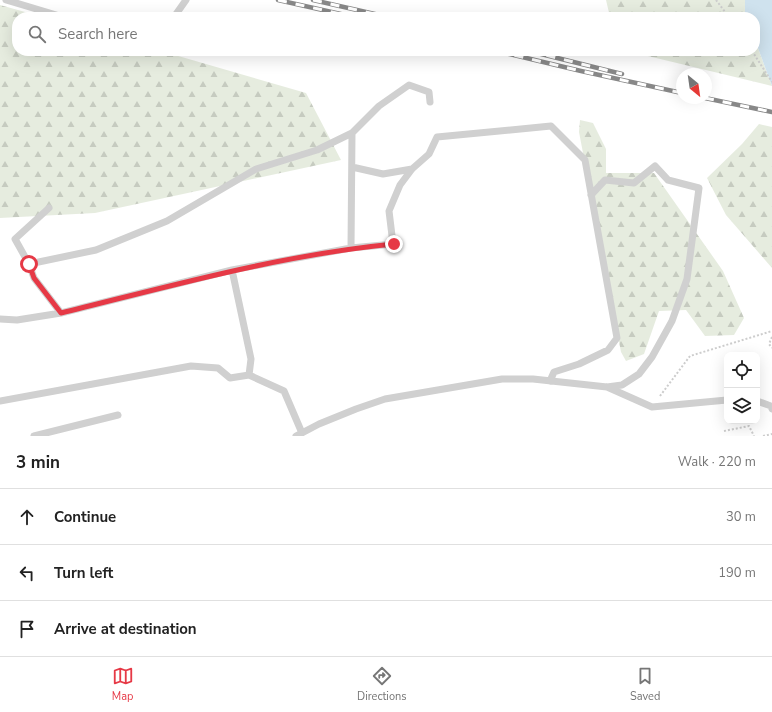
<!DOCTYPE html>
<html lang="en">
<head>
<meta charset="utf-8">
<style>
  :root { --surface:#fff; --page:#f2f2f2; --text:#222; --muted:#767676; --line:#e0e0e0; --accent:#e63946 }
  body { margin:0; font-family:"Nunito Sans",sans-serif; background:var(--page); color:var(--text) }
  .controls { position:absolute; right:12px; bottom:12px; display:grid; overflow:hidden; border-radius:8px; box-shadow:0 4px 16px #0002 }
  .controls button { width:36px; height:36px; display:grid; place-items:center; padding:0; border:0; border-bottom:1px solid var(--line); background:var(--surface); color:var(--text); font:20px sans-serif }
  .compass { position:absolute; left:676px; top:68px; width:36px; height:36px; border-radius:50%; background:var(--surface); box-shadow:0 4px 16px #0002; rotate:151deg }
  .stop { position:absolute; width:12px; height:12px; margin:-9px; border:3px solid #e63946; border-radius:50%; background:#fff }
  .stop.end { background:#e63946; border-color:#fff; box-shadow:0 1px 4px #0008 }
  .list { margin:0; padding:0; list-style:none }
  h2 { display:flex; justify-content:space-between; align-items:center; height:52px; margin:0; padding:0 16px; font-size:17px }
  h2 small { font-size:13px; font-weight:400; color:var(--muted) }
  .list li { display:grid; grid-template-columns:26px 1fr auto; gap:12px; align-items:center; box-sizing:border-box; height:56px; padding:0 16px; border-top:1px solid var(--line) }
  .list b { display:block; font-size:15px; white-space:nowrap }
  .list em { font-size:13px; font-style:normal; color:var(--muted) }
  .icon { flex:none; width:22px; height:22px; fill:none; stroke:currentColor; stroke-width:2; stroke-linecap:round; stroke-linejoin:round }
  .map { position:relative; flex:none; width:772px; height:436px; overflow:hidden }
  .search { position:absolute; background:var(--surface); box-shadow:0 4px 16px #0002; left:12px; right:12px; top:12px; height:44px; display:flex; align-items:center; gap:10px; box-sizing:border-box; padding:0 14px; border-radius:16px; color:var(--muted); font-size:15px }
  .sheet { height:220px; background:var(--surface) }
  nav { display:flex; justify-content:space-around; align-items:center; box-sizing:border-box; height:56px; border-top:1px solid var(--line); background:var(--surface); font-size:11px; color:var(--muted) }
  nav a { display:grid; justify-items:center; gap:2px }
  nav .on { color:var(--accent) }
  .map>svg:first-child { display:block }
</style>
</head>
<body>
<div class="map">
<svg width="772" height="436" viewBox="0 0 772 436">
  <defs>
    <pattern id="forest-firs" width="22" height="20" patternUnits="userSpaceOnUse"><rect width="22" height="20" fill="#e6ecdf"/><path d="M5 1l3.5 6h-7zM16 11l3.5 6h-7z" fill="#c6cbc0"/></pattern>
  </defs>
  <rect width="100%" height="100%" fill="#fff"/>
  <path fill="url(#forest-firs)" d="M606 0H745V12L747 17H610Z
    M0 5 43 17H17V51H161L306 93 341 160 95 213 0 218Z
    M755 40 772 86 627 51H755Z
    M580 120 593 123 606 149V173H654L723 271 744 318 734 335 705 336 686 310 659 311 644 354 626 361 621 352 579 132Z
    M759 124 772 127V268L726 215 707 178 742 144Z"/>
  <path fill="#cfe2ee" d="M745 0H772V86L755 40V17H747L745 13Z"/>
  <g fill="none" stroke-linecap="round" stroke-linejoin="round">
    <path stroke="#cdcdcd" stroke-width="2" stroke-dasharray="2 2" stroke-linecap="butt" d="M716 0 729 17
      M752 51 772 82
      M772 337 769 344 772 348
      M660 396 690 356 772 331
      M724 431 749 426 754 436
      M763 436 772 434"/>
    <path stroke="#d0d0d0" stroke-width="7" d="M6 0 63 17
      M174 17 186 0
      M352 167 383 174 412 169
      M49 208 15 239 29 264 34 278 61 313
      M351 248 352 133 379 106 409 85 429 92 430 102
      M29 264 96 250 167 221 256 169 317 150 352 133
      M0 319 17 320 61 313 232 270
      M249 375 284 391 302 433
      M607 387 652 407 727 400
      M0 401 191 366 218 368 230 378 249 375 251 359 232 270 351 248 393 244 389 211 400 185 412 169 429 154 437 137 551 126 585 160 617 338 608 350 579 364 554 372 550 381
      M757 401 771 406 772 409
      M34 436 118 415
      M296 436 319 424 356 409 385 399 502 379H533L607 387 622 385 639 374 652 357 672 321 687 279 699 188 668 180 655 166 634 183 605 180 591 195"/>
    <g stroke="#888" stroke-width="4.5">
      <path id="rail" d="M278 0 354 17
        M313 0 388 17
        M497 51 581 71 682 93
        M529 51 622 74
        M705 98 772 112"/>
    </g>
    <use href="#rail" stroke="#fff" stroke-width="3" stroke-dasharray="9" stroke-linecap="butt"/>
  </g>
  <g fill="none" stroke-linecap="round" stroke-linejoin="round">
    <path stroke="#e63946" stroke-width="5" d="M29 264 34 278 61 313C171 286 280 255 394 244"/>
  </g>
</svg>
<div class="controls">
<button><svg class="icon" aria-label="locate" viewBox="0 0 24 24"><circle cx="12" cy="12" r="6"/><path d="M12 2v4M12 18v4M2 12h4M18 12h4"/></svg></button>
<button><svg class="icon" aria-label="layers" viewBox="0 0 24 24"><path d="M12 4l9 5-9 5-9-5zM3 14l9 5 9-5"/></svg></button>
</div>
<svg class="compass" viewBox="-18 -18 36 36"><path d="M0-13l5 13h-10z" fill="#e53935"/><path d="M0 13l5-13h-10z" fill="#767676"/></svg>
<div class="stop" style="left:29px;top:264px"></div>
<div class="stop end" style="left:394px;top:244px"></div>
<div class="search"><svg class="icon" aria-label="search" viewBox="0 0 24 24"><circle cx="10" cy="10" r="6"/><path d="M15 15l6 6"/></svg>Search here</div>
</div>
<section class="sheet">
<h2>3 min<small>Walk · 220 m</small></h2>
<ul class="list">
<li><svg class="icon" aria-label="ahead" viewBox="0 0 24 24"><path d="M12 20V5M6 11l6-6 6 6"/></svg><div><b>Continue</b></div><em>30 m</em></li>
<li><svg class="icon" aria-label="left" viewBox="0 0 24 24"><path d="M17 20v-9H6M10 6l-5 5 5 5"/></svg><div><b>Turn left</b></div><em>190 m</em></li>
<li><svg class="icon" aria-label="arrive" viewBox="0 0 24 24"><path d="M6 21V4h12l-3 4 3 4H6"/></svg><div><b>Arrive at destination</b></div></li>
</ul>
</section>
<nav>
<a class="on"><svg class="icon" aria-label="map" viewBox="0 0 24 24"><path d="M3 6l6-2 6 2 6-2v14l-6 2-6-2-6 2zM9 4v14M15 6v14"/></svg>Map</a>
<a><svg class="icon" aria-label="directions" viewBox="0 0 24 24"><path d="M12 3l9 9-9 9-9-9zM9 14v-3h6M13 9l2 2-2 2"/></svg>Directions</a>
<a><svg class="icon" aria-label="saved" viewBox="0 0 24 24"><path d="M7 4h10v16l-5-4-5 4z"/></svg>Saved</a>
</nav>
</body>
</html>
